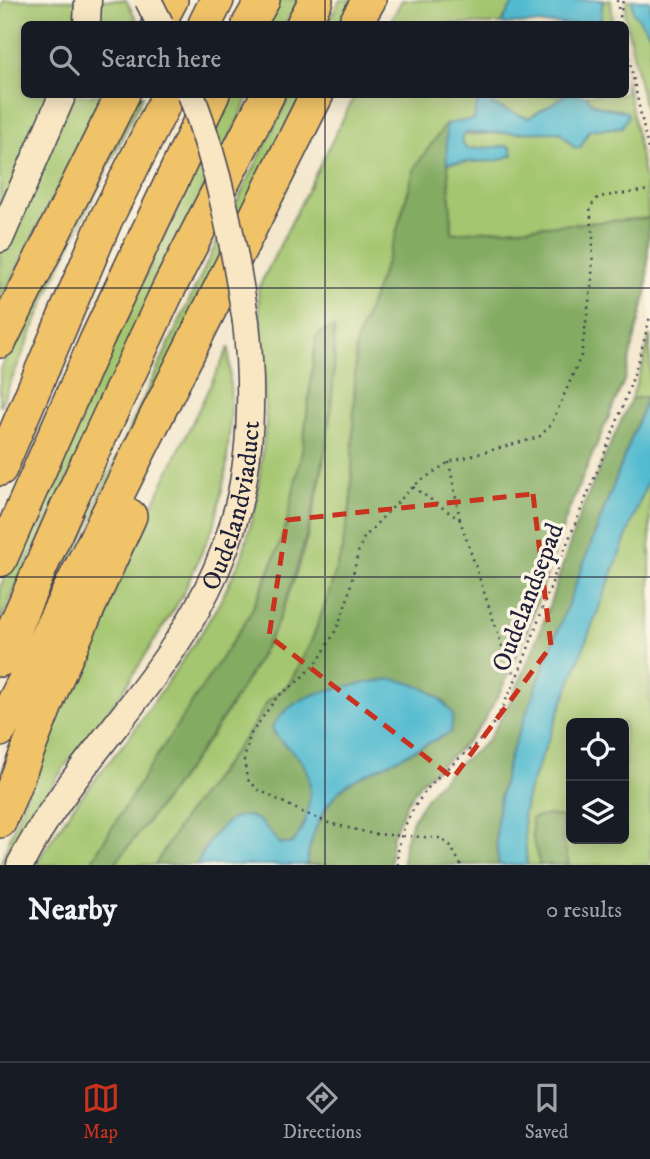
<!DOCTYPE html>
<html lang="en">
<head>
<meta charset="utf-8">
<style>
  :root { --surface:#171b24; --page:#242831; --text:#f1f3f6; --muted:#9ea1a6; --line:#363941; --accent:#c8321e }
  body { margin:0; font-family:"IM FELL DW Pica",serif; background:var(--page); color:var(--text) }
  .controls { position:absolute; right:21px; bottom:21px; display:grid; overflow:hidden; border-radius:10px; box-shadow:0 4px 18px #0003 }
  .controls button { width:63px; height:63px; display:grid; place-items:center; padding:0; border:0; border-bottom:2px solid var(--line); background:var(--surface); color:var(--text); font:35px sans-serif }
  .list { margin:0; padding:0; list-style:none }
  h2 { display:flex; justify-content:space-between; align-items:center; height:91px; margin:0; padding:0 28px; font-size:30px }
  h2 small { font-size:23px; font-weight:400; color:var(--muted) }
  .icon { flex:none; width:38px; height:38px; fill:none; stroke:currentColor; stroke-width:2; stroke-linecap:round; stroke-linejoin:round }
  .map { position:relative; flex:none; width:650px; height:865px; overflow:hidden }
  .search { position:absolute; background:var(--surface); box-shadow:0 4px 18px #0003; left:21px; right:21px; top:21px; height:77px; display:flex; align-items:center; gap:18px; box-sizing:border-box; padding:0 24px; border-radius:10px; color:var(--muted); font-size:26px }
  .sheet { height:196px; background:var(--surface) }
  nav { display:flex; justify-content:space-around; align-items:center; box-sizing:border-box; height:98px; border-top:2px solid var(--line); background:var(--surface); font-size:19px; color:var(--muted) }
  nav a { display:grid; justify-items:center; gap:4px }
  nav .on { color:var(--accent) }
  .map>svg:first-child { display:block }
</style>
</head>
<body>
<div class="map">
<svg width="650" height="865" viewBox="0 0 650 865">
  <rect width="100%" height="100%" fill="#fcf5e5"/>
  <filter id="ink" filterUnits="userSpaceOnUse"><feTurbulence type="fractalNoise" baseFrequency=".0143" numOctaves="2"/><feDisplacementMap in="SourceGraphic" scale="14" xChannelSelector="R" yChannelSelector="G"/><feConvolveMatrix kernelMatrix="1 2 1 2 8 2 1 2 1" color-interpolation-filters="sRGB"/></filter>
  <filter id="wash" filterUnits="userSpaceOnUse"><feTurbulence type="fractalNoise" baseFrequency=".00686" numOctaves="4" result="noise"/><feDisplacementMap in="SourceGraphic" scale="28" xChannelSelector="R" yChannelSelector="G"/><feGaussianBlur stdDeviation="1.57" result="paint"/><feColorMatrix in="noise" values="0 0 0 0 0 0 0 0 0 0 0 0 0 0 0 0 0 1.4 0 .05"/><feComposite in="paint" operator="in"/></filter>
  <g filter="url(#wash)">
    <rect width="100%" height="100%" fill="#f3e7cc"/>
    <path fill="#a4c66f" stroke="#637455" stroke-width="2" fill-rule="evenodd" d="M4 0H76V24H24V94L56 95 0 229V11Z
      M96 0H126L139 24H94Z
      M279 0H299L286 24H266Z
      M340 0H358L344 24H327Z
      M402 0H515L501 24H389Z
      M603 0H611L613 24H600Z
      M627 0H632L633 11 650 34V132L625 16Z
      M626 78 646 186 649 218 452 234 447 163 496 161 507 146 468 149 462 144V135L552 131C563 132 566 136 572 146L583 143 589 130 622 127V110C608 108 593 108 586 95L626 94Z
      M68 95H104L0 302V250Z
      M136 95H143L53 282 0 407V370Z
      M230 95H250L0 621V587Z
      M290 95H307L19 666 212 252Z
      M355 95H479L474 119 415 167 394 241 356 343 351 502 342 551 326 602 311 642 289 684 268 701 250 731 183 819 155 865H114C170 793 237 709 275 626 315 541 330 444 335 352L314 350C307 409 303 470 286 526 276 557 262 587 249 616L89 865H35L73 807 130 736 200 635 220 602 242 557 256 504 266 422 258 289Z
      M492 95H564V97L528 118 492 105Z
      M650 335V390L647 397 631 399 643 364Z
      M229 347 231 412 226 471 215 523 181 598 121 694 65 766 0 865C64 687 146 516 229 347Z
      M650 475V865H527L523 816 528 792ZM571 723H624V839H571Z"/>
    <path fill="#83ab62" stroke="#52664e" stroke-width="2" d="M446 124 452 233 649 218 647 289 624 381 570 507 525 637 500 692 482 724 463 746 422 781 407 802 392 838 390 865H306C311 833 324 800 350 782L451 732 446 704 432 692 274 734C285 743 298 753 305 766 316 787 308 828 291 844H281C269 834 264 823 249 816 214 829 212 831 197 865H155L183 819 250 731 268 701 289 684 311 642 326 602 342 551 351 502 356 343 394 241 415 167Z
      M334 328C337 403 323 476 303 547 295 574 287 602 275 628 233 713 172 790 114 865H89L147 771 249 616 269 573 286 525 304 441 316 338 323 331Z
      M647 397 510 756C499 795 492 825 499 865H403C400 828 429 789 457 765 469 755 484 748 492 733 531 671 551 599 574 531 590 486 612 442 631 399Z
      M549 815 563 817V838L569 865H540L539 863 532 836V818Z"/>
    <path fill="#52bbd0" stroke="#3a6e86" stroke-width="2" d="M515 0H603L600 24H501Z
      M632 0H650V34L633 11Z
      M479 95H492V105L528 118 563 97 564 94 586 95C594 111 612 107 627 112L628 117 622 127 589 130 581 147 575 148 560 132 466 133 461 138 462 144 468 149 507 146 511 148 513 155 496 161 447 163 446 124 474 119Z
      M650 390V475L528 792 523 816 527 865H499C492 827 500 793 510 756Z
      M392 679C418 683 439 692 453 715L451 732 350 782C324 800 311 833 306 865H197C207 843 229 802 259 821 267 826 273 838 281 844H291C308 828 316 786 304 765 296 751 276 742 272 727 295 688 351 686 392 679Z"/>
  </g>
  <g filter="url(#ink)">
    <g fill="none" stroke-linecap="round" stroke-linejoin="round">
      <g stroke="#414051" stroke-width="29">
        <g id="secondary">
          <path d="M87 24 88 0"/>
          <path d="M0 239 63 94"/>
          <path id="s1" d="M20 865C56 794 109 737 155 674 239 560 261 462 246 322"/>
        </g>
      </g>
      <g stroke="#414051" stroke-width="36">
        <path id="motorway" d="M158 24 171 0
          M205 24 217 0
          M249 24 263 0
          M303 24 316 0
          M355 24 369 0
          M0 341 123 94
          M0 469 106 219 169 94
          M0 560 97 339 213 94
          M0 660 67 507 168 290 268 94
          M0 730 317 94
          M0 821 57 677 130 516"/>
      </g>
      <path stroke="#414051" stroke-width="2.5" stroke-dasharray="2 5" stroke-linecap="butt" d="M617 0 619 13
        M621 24 620 17 623 0
        M626 44 650 158
        M449 462 460 520
        M413 487 460 520 503 649 516 677
        M398 865C394 833 421 792 443 772 461 756 480 744 493 724 523 674 539 615 560 561 592 480 631 401 650 316
        M461 865 450 845 439 838 373 834 329 823 302 812 259 790 247 779 244 760 250 735 277 697 296 683 319 660 337 628 347 601 359 549 364 538 380 520 416 484 449 462 539 437 551 425 581 356 592 282 593 237 590 207 598 197 650 190"/>
      <use href="#secondary" stroke="#f9e7c3" stroke-width="26"/>
      <use href="#motorway" stroke="#f1c369" stroke-width="33"/>
      <g stroke="#414051" stroke-width="29" stroke-linecap="butt">
        <path id="secondary-bridge" d="M148 0 160 24
          M191 94C219 168 234 245 246 322"/>
      </g>
      <use href="#secondary-bridge" stroke="#f9e7c3" stroke-width="26"/>
    </g>
  </g>
  <path fill="none" stroke="#c8321e" stroke-width="5" stroke-dasharray="14 9" stroke-linejoin="round" d="M533 494 551 646 453 778 269 636 287 520Z"/>
  <path fill="none" stroke="#22223b" stroke-width="2" stroke-opacity="0.55" d="M325 0V24M325 94V865M0 288H650M0 577H650"/>
  <g text-anchor="middle" stroke-width="7" stroke-linejoin="round" paint-order="stroke">
    <g font-size="26" fill="#22223b" stroke="#fcf5e5">
      <text dy="9" stroke="none"><textPath href="#s1" startOffset="422">Oudelandviaduct</textPath></text>
      <text transform="translate(527 597) rotate(-69)" y="9">Oudelandsepad</text>
    </g>
  </g>
</svg>
<div class="controls">
<button><svg class="icon" aria-label="locate" viewBox="0 0 24 24"><circle cx="12" cy="12" r="6"/><path d="M12 2v4M12 18v4M2 12h4M18 12h4"/></svg></button>
<button><svg class="icon" aria-label="layers" viewBox="0 0 24 24"><path d="M12 4l9 5-9 5-9-5zM3 14l9 5 9-5"/></svg></button>
</div>
<div class="search"><svg class="icon" aria-label="search" viewBox="0 0 24 24"><circle cx="10" cy="10" r="6"/><path d="M15 15l6 6"/></svg>Search here</div>
</div>
<section class="sheet">
<h2>Nearby<small>0 results</small></h2>
<ul class="list">
</ul>
</section>
<nav>
<a class="on"><svg class="icon" aria-label="map" viewBox="0 0 24 24"><path d="M3 6l6-2 6 2 6-2v14l-6 2-6-2-6 2zM9 4v14M15 6v14"/></svg>Map</a>
<a><svg class="icon" aria-label="directions" viewBox="0 0 24 24"><path d="M12 3l9 9-9 9-9-9zM9 14v-3h6M13 9l2 2-2 2"/></svg>Directions</a>
<a><svg class="icon" aria-label="saved" viewBox="0 0 24 24"><path d="M7 4h10v16l-5-4-5 4z"/></svg>Saved</a>
</nav>
</body>
</html>
